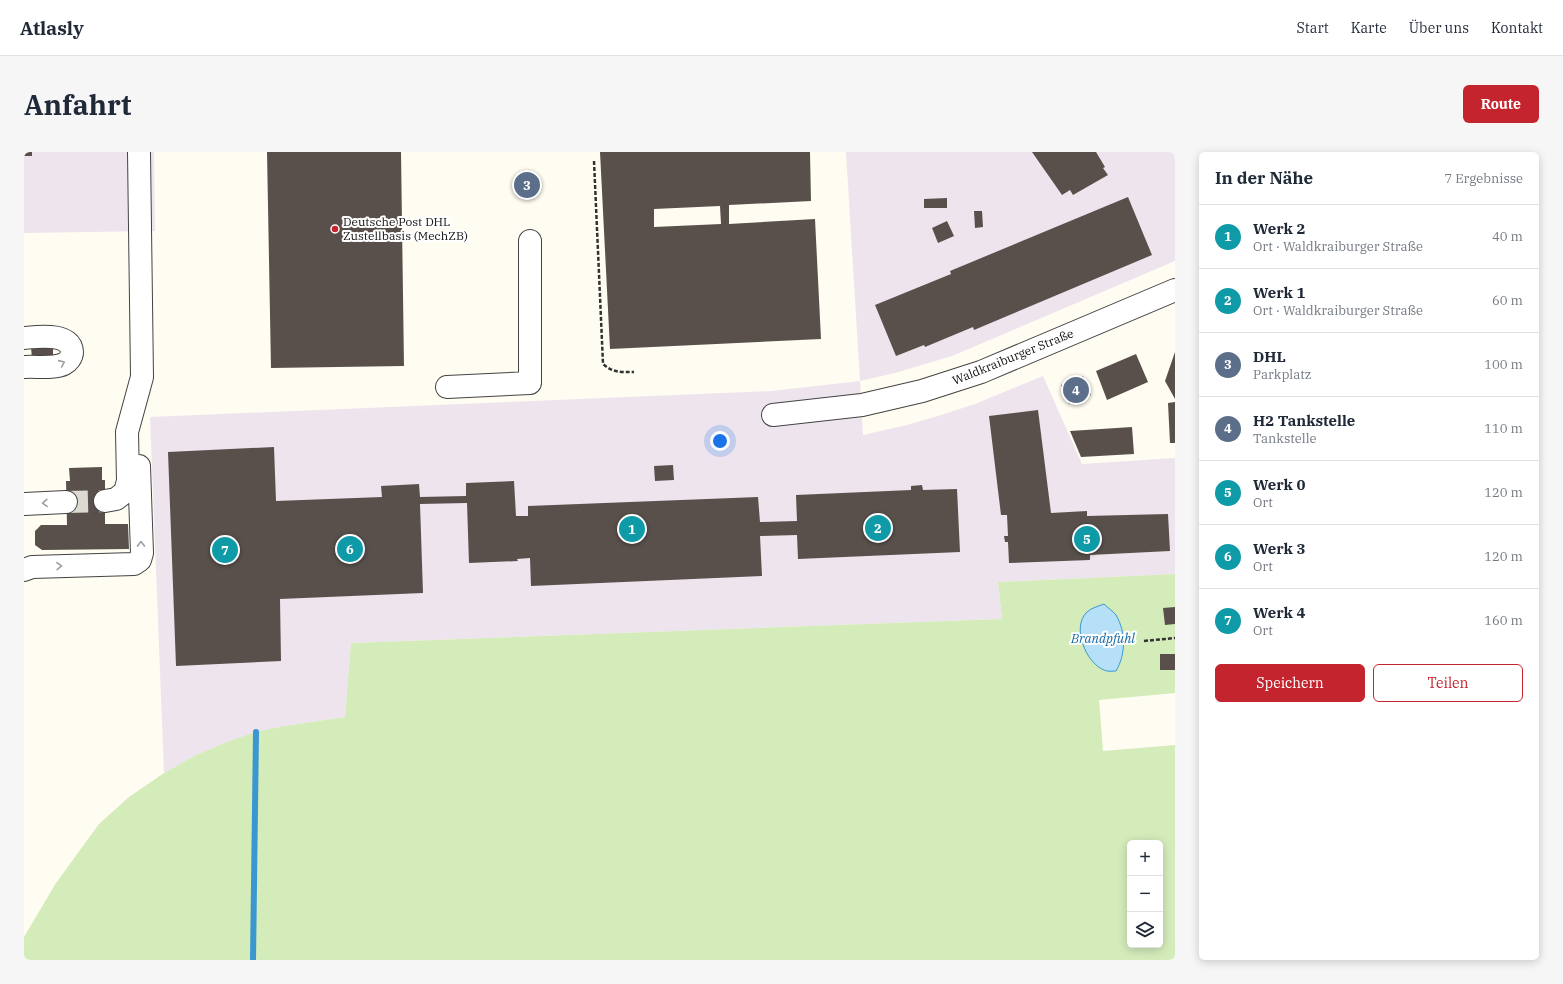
<!DOCTYPE html>
<html lang="de">
<head>
<meta charset="utf-8">
<style>
  :root { --surface:#fff; --page:#f6f6f7; --text:#1f2937; --muted:#747a83; --line:#e0e1e3; --accent:#c4242e }
  body { margin:0; font-family:"IBM Plex Serif",serif; background:var(--page); color:var(--text) }
  .controls { position:absolute; right:12px; bottom:12px; display:grid; overflow:hidden; border-radius:6px; box-shadow:0 2px 10px #0003 }
  .controls button { width:36px; height:36px; display:grid; place-items:center; padding:0; border:0; border-bottom:1px solid var(--line); background:var(--surface); color:var(--text); font:20px sans-serif }
  .you { position:absolute; left:696px; top:289px; width:14px; height:14px; margin:-10px; border:3px solid #fff; border-radius:50%; background:#1a73e8; box-shadow:0 0 0 6px #1a73e833 }
  .badge { display:grid; place-items:center; width:26px; height:26px; border-radius:50%; background:var(--accent); color:#fff; font-size:13px; font-weight:700 }
  .pin { position:absolute; translate:-50% -50%; border:2px solid #fff; box-shadow:0 1px 4px #0006 }
  .list { margin:0; padding:0; list-style:none }
  h2 { display:flex; justify-content:space-between; align-items:center; height:52px; margin:0; padding:0 16px; font-size:17px }
  h2 small { font-size:13px; font-weight:400; color:var(--muted) }
  .list li { display:grid; grid-template-columns:26px 1fr auto; gap:12px; align-items:center; box-sizing:border-box; height:64px; padding:0 16px; border-top:1px solid var(--line) }
  .list b { display:block; font-size:15px; white-space:nowrap }
  .list p { margin:0; font-size:13px; white-space:nowrap; color:var(--muted) }
  .list em { font-size:13px; font-style:normal; color:var(--muted) }
  .actions { display:flex; gap:8px; padding:12px 16px }
  .actions a { flex:1; padding:9px 0; border:1px solid var(--accent); border-radius:6px; text-align:center; font-size:14px; color:var(--accent) }
  .actions .main { background:var(--accent); color:#fff }
  .icon { flex:none; width:22px; height:22px; fill:none; stroke:currentColor; stroke-width:2; stroke-linecap:round; stroke-linejoin:round }
  .map { position:relative; flex:none; width:1151px; height:808px; overflow:hidden; border-radius:6px }
  header { display:flex; align-items:center; gap:24px; box-sizing:border-box; height:56px; padding:0 20px; background:var(--surface); border-bottom:1px solid var(--line) }
  header strong { font-size:19px }
  nav { display:flex; gap:22px; margin-inline-start:auto; font-size:14px }
  .intro { display:flex; align-items:center; justify-content:space-between; box-sizing:border-box; height:96px; padding:0 24px }
  h1 { margin:0; font-size:28px }
  .button { padding:10px 18px; border-radius:6px; background:var(--accent); color:#fff; font-size:14px; font-weight:700 }
  main { display:flex; gap:24px; padding:0 24px }
  aside { flex:1; background:var(--surface); border-radius:6px; box-shadow:0 2px 10px #0003 }
  .map>svg:first-child { display:block }
</style>
</head>
<body>
<header>
<strong>Atlasly</strong>
<nav><a>Start</a><a>Karte</a><a>Über uns</a><a>Kontakt</a></nav>
</header>
<div class="intro"><h1>Anfahrt</h1><a class="button">Route</a></div>
<main>
<div class="map">
<svg width="1151" height="808" viewBox="0 0 1151 808">
  <rect width="100%" height="100%" fill="#fffcf2"/>
  <path fill="#ede4ee" d="M0 0H130L131 79 0 81Z
    M822 0H1151V109L928 204 871 221 836 229 839 283 883 273 917 263 951 252 1019 224 1058 312 1151 306V422L974 430 978 467 327 491 321 565 261 574 203 590 172 603 140 621 126 265 747 239 836 229Z"/>
  <path fill="#d4ebba" fill-rule="evenodd" d="M1151 422V541L1075 548 1079 599 1151 593V808H0V785L32 731 75 672 105 645 140 621 172 603 203 590 232 580 261 574 321 565 327 491 978 467 974 430ZM1106 691H1136V793H1106Z"/>
  <path fill="#b6e0f7" stroke="#3b97d0" d="M1080 452C1084 456 1089 459 1092 463 1102 480 1102 502 1092 519 1089 519 1083 520 1080 518 1062 511 1047 475 1063 460 1067 456 1075 454 1080 452Z"/>
  <g fill="none" stroke-linecap="round" stroke-linejoin="round">
    <path stroke="#3b97d0" stroke-width="6" d="M229 808 232 580"/>
  </g>
  <path fill="#59504c" fill-rule="evenodd" d="M0 0H8V4H0Z
    M243 0H377L380 214 247 216Z
    M576 0H786L787 49 705 53V72L791 67 797 187 586 197ZM696 54 697 72 630 75V57Z
    M1008 0H1072L1081 15 1079 16 1084 23 1049 43 1046 38 1038 43Z
    M1104 45 1128 103 950 178 949 175 901 195 900 193 872 204 851 153 927 122 926 119Z
    M923 46V56H900V47Z
    M950 59H958L959 75 951 76Z
    M923 69 930 84 914 91 908 76Z
    M7 195H29V207H8Z
    M1151 200V247L1141 229Z
    M1112 202 1124 230 1083 248 1072 219Z
    M1059 224 1067 243 1045 252 1037 233Z
    M1151 250V291H1146L1144 251Z
    M1014 258 1027 361 1063 359V364L1144 362 1146 399 1066 403V408L985 411 984 390H981L980 384H984L983 363H977L965 264Z
    M1108 275 1110 302 1057 305 1046 279Z
    M250 295 252 349 358 345 357 334 395 332 396 345 442 344V331L490 329 492 364H504V354L734 345 736 370 773 369 772 343 887 338V334L898 333 899 338 933 337 936 400 774 407 773 383 736 384 738 424 507 434 506 406 493 407 494 409 445 411 443 351 396 352 399 441 256 447 257 509 152 514 144 300Z
    M649 313 650 328 631 329 630 314Z
    M78 315V328H81V372H104L105 397 18 398 11 393V379L17 373H43L42 329H46L45 316Z
    M1151 455V472L1141 473 1139 456Z
    M1136 502H1151V518H1136Z"/>
  <g fill="none" stroke-linecap="round" stroke-linejoin="round">
    <path stroke="#dbd9d0" stroke-width="22" stroke-dasharray="22 11" stroke-linecap="butt" d="M42 350 81 349"/>
    <g stroke="#434343" stroke-width="24">
      <path id="minor" d="M0 186C13 185 47 180 48 200 48 205 44 210 40 212 29 217 12 214 0 215
        M423 235 506 231V89
        M749 263 838 253 898 239 957 220 1151 138
        M81 349 92 347 101 340 104 329 103 280 118 225 115 0
        M0 352 42 350
        M0 418 8 415 110 412 116 408 118 401 115 314"/>
    </g>
    <path stroke="#323232" stroke-width="2.5" stroke-dasharray="4 2" stroke-linecap="butt" d="M570 9 579 212C589 221 597 220 610 220
      M1120 489 1151 486"/>
    <use href="#minor" stroke="#fff" stroke-width="22"/>
  </g>
  <defs><path id="oneway-chevron" d="M-2-3.5L2.5 0L-2 3.5" fill="none" stroke-width="1.6" stroke-linecap="round" stroke-linejoin="round"/></defs>
  <g stroke="#9f9f9f">
    <use href="#oneway-chevron" transform="translate(38 211) rotate(-24)"/>
    <use href="#oneway-chevron" transform="translate(21 351) rotate(178)"/>
    <use href="#oneway-chevron" transform="translate(117 392) rotate(-91)"/>
    <use href="#oneway-chevron" transform="translate(35 414) rotate(-2)"/>
  </g>
  <circle fill="#c4242e" stroke="#fff" stroke-width="1.5" cx="311" cy="77" r="4"/>
  <g text-anchor="middle" stroke-width="4" stroke-linejoin="round" paint-order="stroke">
    <g font-size="12" fill="#101010" stroke="#fff" text-anchor="start">
      <text x="319" y="74">Deutsche Post DHL<tspan x="319" dy="14">Zustellbasis (MechZB)</tspan></text>
    </g>
    <g font-size="12" fill="#101010" stroke="#fff">
      <text transform="translate(989 205) rotate(-22)" y="4">Waldkraiburger Straße</text>
    </g>
    <g font-size="13" font-style="italic" fill="#1569a5" stroke="#fff">
      <text x="1079" y="491">Brandpfuhl</text>
    </g>
  </g>
</svg>
<div class="controls">
<button>+</button>
<button>−</button>
<button><svg class="icon" aria-label="layers" viewBox="0 0 24 24"><path d="M12 4l9 5-9 5-9-5zM3 14l9 5 9-5"/></svg></button>
</div>
<div class="you"></div>
<div class="pin badge" style="left:608px;top:377px;background:#0f9aa8">1</div>
<div class="pin badge" style="left:854px;top:376px;background:#0f9aa8">2</div>
<div class="pin badge" style="left:503px;top:33px;background:#5c6f8a">3</div>
<div class="pin badge" style="left:1052px;top:238px;background:#5c6f8a">4</div>
<div class="pin badge" style="left:1063px;top:387px;background:#0f9aa8">5</div>
<div class="pin badge" style="left:326px;top:397px;background:#0f9aa8">6</div>
<div class="pin badge" style="left:201px;top:398px;background:#0f9aa8">7</div>
</div>
<aside>
<h2>In der Nähe<small>7 Ergebnisse</small></h2>
<ul class="list">
<li><span class="badge" style="background:#0f9aa8">1</span><div><b>Werk 2</b><p>Ort · Waldkraiburger Straße</p></div><em>40 m</em></li>
<li><span class="badge" style="background:#0f9aa8">2</span><div><b>Werk 1</b><p>Ort · Waldkraiburger Straße</p></div><em>60 m</em></li>
<li><span class="badge" style="background:#5c6f8a">3</span><div><b>DHL</b><p>Parkplatz</p></div><em>100 m</em></li>
<li><span class="badge" style="background:#5c6f8a">4</span><div><b>H2 Tankstelle</b><p>Tankstelle</p></div><em>110 m</em></li>
<li><span class="badge" style="background:#0f9aa8">5</span><div><b>Werk 0</b><p>Ort</p></div><em>120 m</em></li>
<li><span class="badge" style="background:#0f9aa8">6</span><div><b>Werk 3</b><p>Ort</p></div><em>120 m</em></li>
<li><span class="badge" style="background:#0f9aa8">7</span><div><b>Werk 4</b><p>Ort</p></div><em>160 m</em></li>
</ul>
<div class="actions"><a class="main">Speichern</a><a>Teilen</a></div>
</aside>
</main>
</body>
</html>
